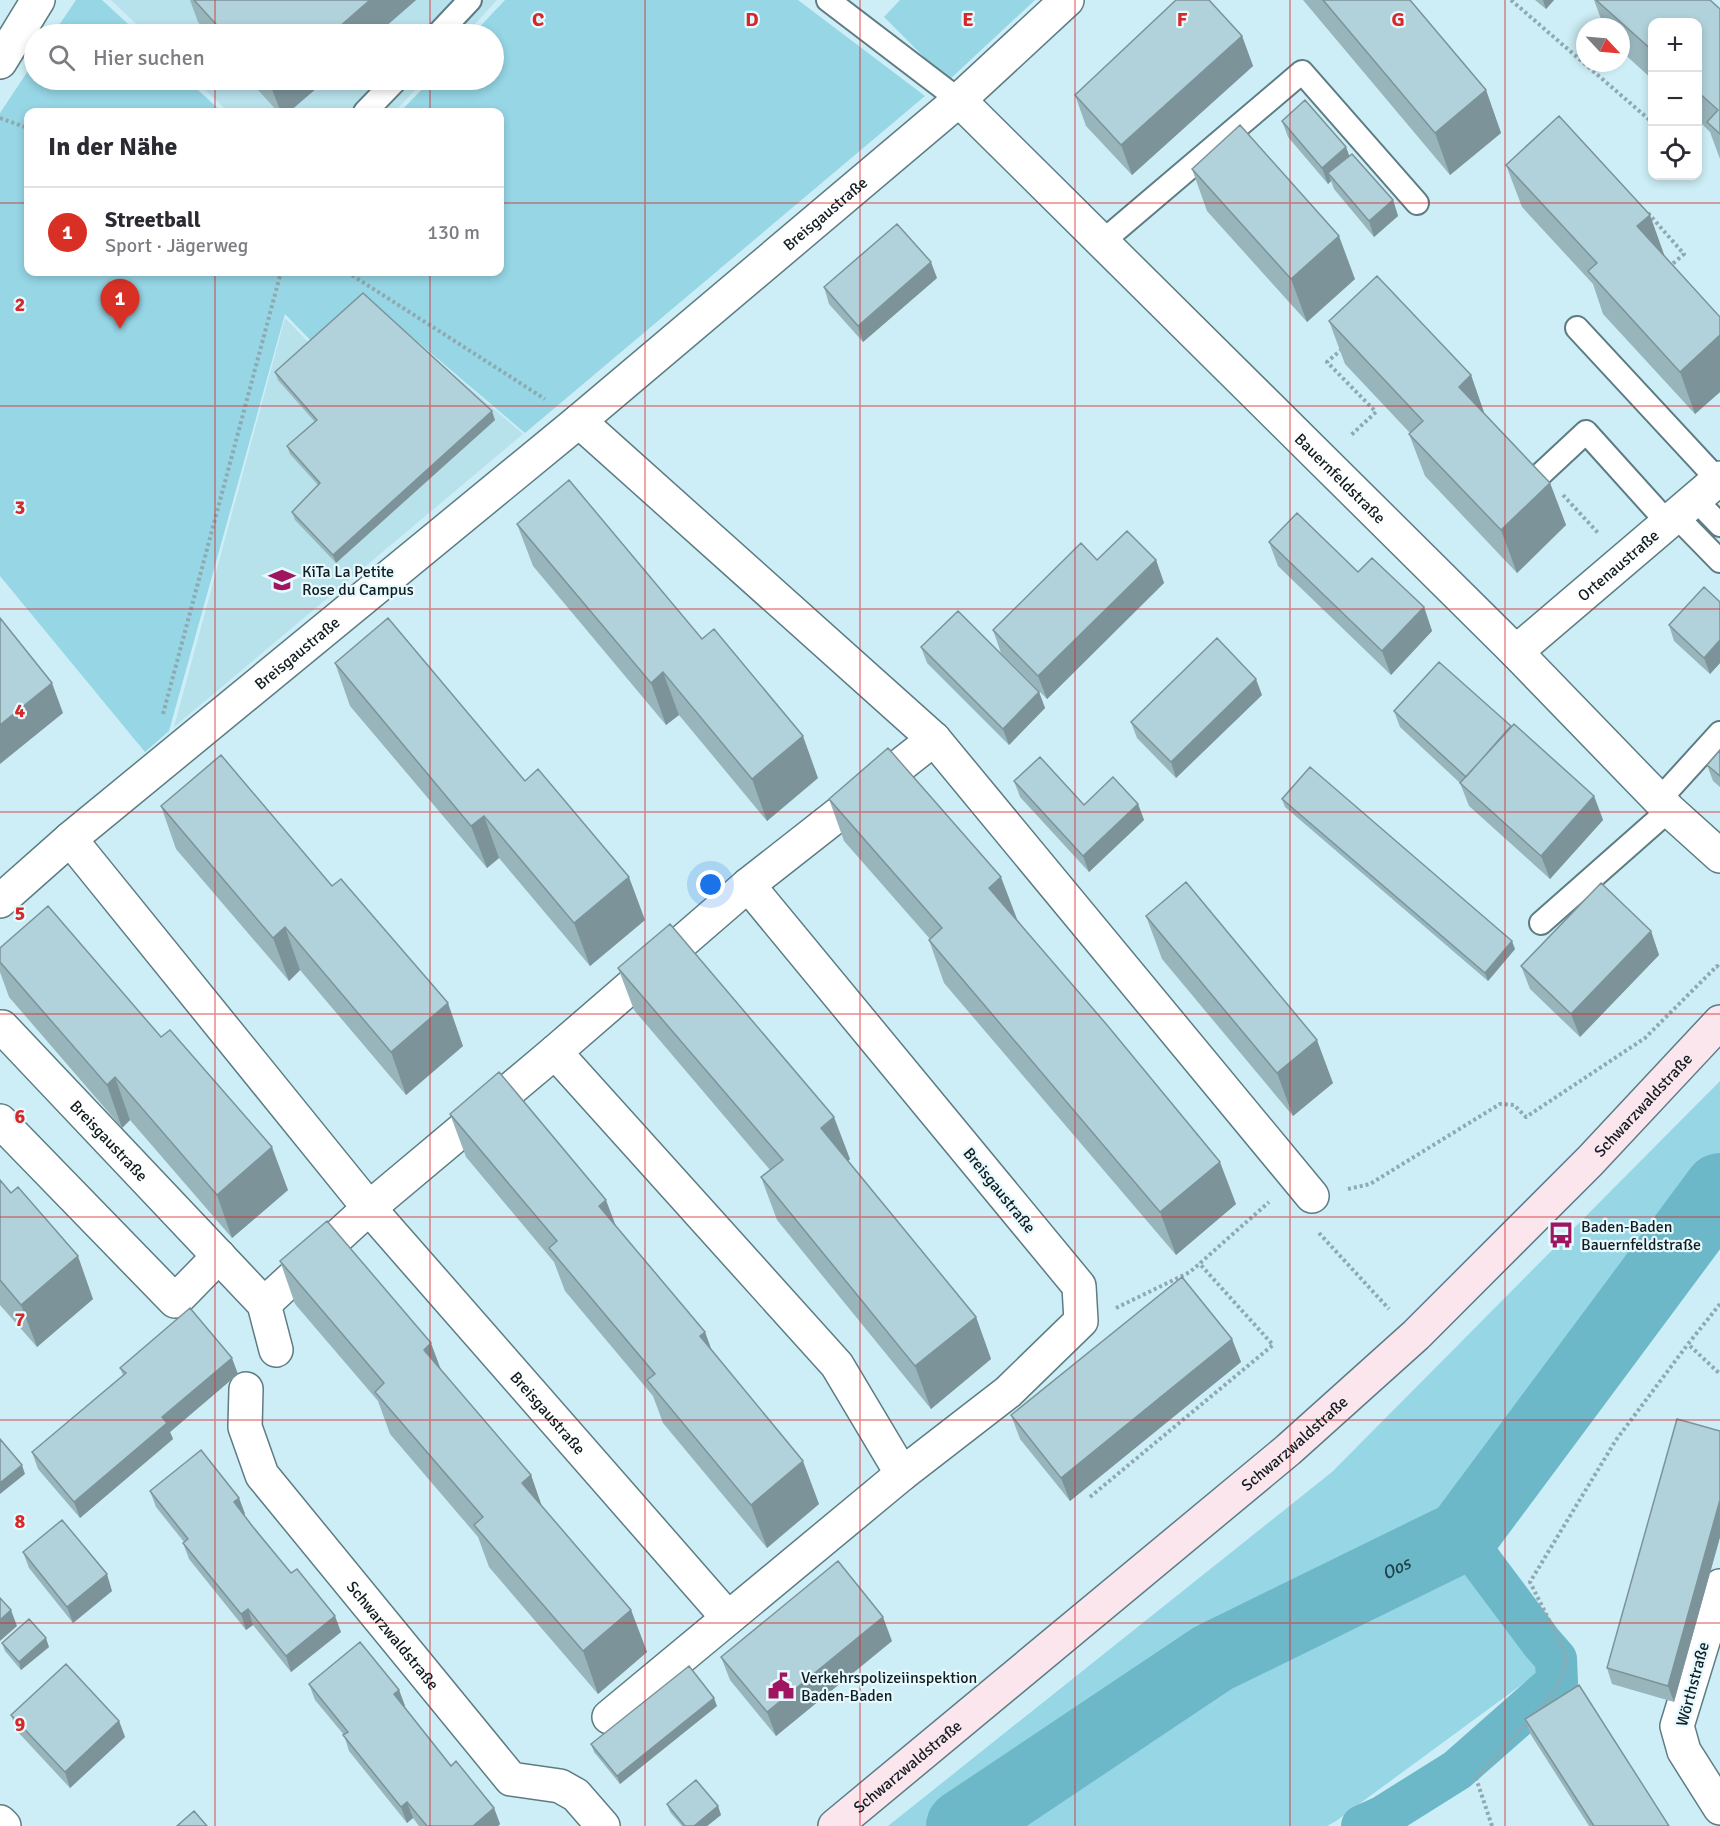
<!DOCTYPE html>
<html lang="de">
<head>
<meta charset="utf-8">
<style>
  :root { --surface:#fff; --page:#f2f2f3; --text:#2b2b33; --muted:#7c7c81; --line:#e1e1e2; --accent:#d93025 }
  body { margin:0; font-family:Signika,sans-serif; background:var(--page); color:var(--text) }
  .controls { position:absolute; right:18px; top:18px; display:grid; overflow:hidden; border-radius:12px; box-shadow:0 3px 9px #0003 }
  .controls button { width:54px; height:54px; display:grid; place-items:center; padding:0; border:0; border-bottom:2px solid var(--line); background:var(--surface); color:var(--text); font:30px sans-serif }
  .compass { position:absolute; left:1576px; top:18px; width:54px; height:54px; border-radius:50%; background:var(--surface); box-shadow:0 3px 9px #0003; rotate:116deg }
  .you { position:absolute; left:711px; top:885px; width:21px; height:21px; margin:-15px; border:4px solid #fff; border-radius:50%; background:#1a73e8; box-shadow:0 0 0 9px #1a73e833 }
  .badge { display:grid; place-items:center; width:39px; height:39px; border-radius:50%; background:var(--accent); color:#fff; font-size:20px; font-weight:700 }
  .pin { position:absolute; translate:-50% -50px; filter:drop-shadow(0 2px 3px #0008) }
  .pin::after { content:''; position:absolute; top:32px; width:21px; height:18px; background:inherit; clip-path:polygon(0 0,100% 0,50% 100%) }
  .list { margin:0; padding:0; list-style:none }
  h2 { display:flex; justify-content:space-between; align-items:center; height:78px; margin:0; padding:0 24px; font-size:26px }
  h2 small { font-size:20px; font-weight:400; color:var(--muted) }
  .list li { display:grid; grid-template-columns:39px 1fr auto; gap:18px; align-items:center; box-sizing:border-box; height:90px; padding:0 24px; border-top:2px solid var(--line) }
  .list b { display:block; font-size:22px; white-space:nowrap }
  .list p { margin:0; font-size:20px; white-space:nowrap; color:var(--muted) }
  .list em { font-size:20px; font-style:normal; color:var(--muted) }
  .icon { flex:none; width:33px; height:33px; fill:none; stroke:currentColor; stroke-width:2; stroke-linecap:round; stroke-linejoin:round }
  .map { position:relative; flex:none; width:1720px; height:1826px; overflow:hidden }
  .search { position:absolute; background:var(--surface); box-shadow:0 3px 9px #0003; left:24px; top:24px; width:480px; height:66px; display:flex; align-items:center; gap:15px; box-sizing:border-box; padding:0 21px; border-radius:33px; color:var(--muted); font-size:22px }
  .panel { position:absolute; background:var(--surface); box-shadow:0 3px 9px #0003; left:24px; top:108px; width:480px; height:168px; border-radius:12px }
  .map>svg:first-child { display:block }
</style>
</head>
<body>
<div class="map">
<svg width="1720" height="1826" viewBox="0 0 1720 1826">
  <rect width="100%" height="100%" fill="#cdeef6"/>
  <path fill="#b7e1eb" d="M111 0H497L466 34H147Z
    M194 80H425L394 112H229Z
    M367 300 523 434 174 727 285 318 311 345Z"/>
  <path fill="#96d6e5" d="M76 0H102L139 34H53Z
    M505 0H798L925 96 525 433 366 298 313 343 285 314 169 731 145 752 0 576V113L34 62V80H187L222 112H28V272H500V112H400L431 80H494V34H473Z
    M900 0H1035L948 81 884 17Z
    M1720 1081V1157L1437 1534 1539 1672 1336 1821 1327 1826H888L1332 1472Z"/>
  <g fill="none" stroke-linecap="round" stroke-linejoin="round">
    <path stroke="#6cb8c9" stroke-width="42" d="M1362 1826 1382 1817 1457 1770 1557 1682 1556 1659 1542 1643 1462 1536"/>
    <path stroke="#6cb8c9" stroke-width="72" id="s1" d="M962 1826 1213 1658 1462 1536 1720 1189"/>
    <g stroke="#5d7c83" stroke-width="26">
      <path id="lane" d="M828 0 959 100
        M438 34 470 0
        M365 112 396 80
        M1102 242 1302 72 1417 203
        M1577 328 1718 480
        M1542 473 1586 432 1668 523
        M1695 499 1720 525
        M1676 516 1720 561
        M1659 800 1720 733
        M1541 923 1669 810"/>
    </g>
    <g stroke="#5d7c83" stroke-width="36">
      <g id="street">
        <path d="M0 62 38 0"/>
        <path id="s2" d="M959 100 1516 652 1669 810 1720 856"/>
        <path d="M579 421 934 739 1312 1196"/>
        <path id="s3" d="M1516 652 1720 478"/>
        <path id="s4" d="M70 839 369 1208 728 1618"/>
        <path id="s5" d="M0 901 70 839 579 421 959 100 1067 0"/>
        <path id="s6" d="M0 1029 2 1027 264 1304 276 1350"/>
        <path d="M555 1052 837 1365 902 1474"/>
        <path d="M0 1121 175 1301 219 1256"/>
        <path d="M264 1304 369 1208 555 1052 748 885 934 739"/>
        <path id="s7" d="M246 1389 245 1427 262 1475 511 1779 560 1786 576 1795 603 1826"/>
        <path d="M1720 1586 1677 1726 1684 1751 1720 1808"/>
        <path d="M609 1717 902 1474 1008 1392 1081 1321 1079 1286 748 885"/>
        <path d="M0 1822 4 1826"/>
      </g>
    </g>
    <g stroke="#5d7c83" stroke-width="36">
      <g id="secondary">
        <path id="s8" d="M835 1826 1288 1450 1416 1335 1590 1161 1720 1022"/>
      </g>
    </g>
    <path stroke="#8fa9b0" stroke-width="4" stroke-dasharray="3 3" stroke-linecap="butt" d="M1511 0 1652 122
      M0 118 28 128
      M1648 213 1684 254 1670 266
      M347 272 545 399
      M1342 349 1327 362 1376 412 1350 436
      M1563 495 1599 534
      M163 714 281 272
      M1348 1189 1370 1184 1500 1104 1514 1105 1526 1117 1645 1038 1717 966 1720 969
      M1319 1233 1389 1309
      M1720 1304 1688 1344 1720 1374
      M1116 1308 1190 1272 1269 1202
      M1090 1497 1273 1345 1199 1263
      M1534 1715 1557 1689 1567 1656 1530 1582 1616 1440 1688 1344
      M1492 1826 1476 1778 1529 1720"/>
    <use href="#lane" stroke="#fff" stroke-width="22"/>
    <use href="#street" stroke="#fff" stroke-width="33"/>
    <use href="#secondary" stroke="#fbe6ee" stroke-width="33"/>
  </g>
  <path fill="#98b5bb" d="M190 0H416L377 34H209L198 22Z
    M1303 0H1410L1486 90 1501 133 1450 175Z
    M1535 0H1554L1546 9Z
    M1594 0H1710L1720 9V159L1710 132 1698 120V22H1653V80L1621 51V27H1604Z
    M1242 36 1253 66 1132 175 1086 126 1075 95Z
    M249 80H326L289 112H278Z
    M1282 121 1346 147 1349 156 1393 200 1398 216 1374 237 1334 189 1331 181 1328 184 1288 137Z
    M1506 165 1665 257 1720 317V392L1695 414 1603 314 1593 284 1522 207Z
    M1192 169 1355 279 1307 322 1207 211Z
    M937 278 863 342 829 304 824 287Z
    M1329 321 1471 375 1484 413 1550 483 1566 525 1517 573 1425 476 1409 434 1410 433 1345 364Z
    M275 372 495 420 336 563 295 520 292 512 318 485 290 454 287 446 315 422 278 380Z
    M517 524 818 778 767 821 679 715 666 725 533 566Z
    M1269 542 1358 572 1424 607 1432 631 1391 675 1278 566Z
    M1097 560H1156L1164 583 1047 699 1001 653 993 630Z
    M1720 602V663L1710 674 1674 641 1669 625Z
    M921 647 1039 692 1045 708 1009 745 927 663Z
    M335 663 525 781 645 920 590 966 499 858 487 868 350 706Z
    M1262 695 1176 778 1137 738 1131 722Z
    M1394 711 1511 726 1594 796 1603 820 1550 879 1469 806 1460 783 1400 727Z
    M1720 750V787L1713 781 1707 765Z
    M1014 781 1084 805 1138 804 1144 820 1089 872 1020 797Z
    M829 799 1017 919 1236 1204 1176 1255 944 983 929 940 930 939 844 841Z
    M1282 799 1515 949 1488 981 1285 807Z
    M161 806 463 1046 406 1095 300 970 289 981 176 849Z
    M1146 916 1333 1083 1293 1116 1162 959Z
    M1651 931 1659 955 1580 1037 1530 989 1521 966Z
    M0 948 288 1190 232 1238 130 1120 122 1128 9 997 0 972Z
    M618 968 850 1159 848 1161 976 1317 991 1359 931 1409 777 1220 761 1177 770 1170 634 1010Z
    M450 1114 615 1225 705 1332 712 1351 819 1504 767 1548 663 1423 653 1396 565 1291 554 1262 466 1157Z
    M0 1180 93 1299 37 1347 0 1305Z
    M280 1261 441 1371 531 1475 541 1505 631 1610 647 1652 598 1694 489 1567 478 1537 390 1434 378 1401 295 1304Z
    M1232 1339 1241 1362 1070 1501 1020 1439 1011 1415Z
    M120 1368 238 1374 170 1432 173 1439 80 1518 38 1469 32 1452 123 1375Z
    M1720 1431V1537L1674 1702 1612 1684 1607 1668Z
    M150 1491 239 1498 245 1514 244 1515 291 1573 341 1632 291 1672 253 1625 246 1630 189 1559 183 1543 184 1542 156 1507Z
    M23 1552 112 1591 73 1623 29 1568Z
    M892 1641 776 1736 730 1680 721 1657Z
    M2 1643 49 1647 21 1670 5 1651Z
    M309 1684 399 1690 405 1706 404 1707 451 1766 494 1808 500 1824 498 1826H419L413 1818 407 1823 349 1751 344 1735 315 1700Z
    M717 1706 620 1784 594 1752 591 1744Z
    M11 1715 119 1721 125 1737 70 1788 17 1731Z
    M1525 1719 1669 1826H1589L1531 1735Z
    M667 1804 718 1806 721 1815 707 1826H682L670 1812Z"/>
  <path fill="#7c9399" d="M370 0H416L377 34H331Z
    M1543 0H1554L1546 9Z
    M1242 36 1253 66 1132 175 1121 145Z
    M280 80H326L289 112H281L271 87Z
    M1486 90 1501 133 1450 175 1435 133Z
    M1346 147 1352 163 1328 173 1331 181 1328 184 1322 168Z
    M1393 200 1398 216 1374 237 1369 221Z
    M1650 215 1665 257 1637 226Z
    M1339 236 1355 279 1307 322 1291 279Z
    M931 262 937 278 863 342 858 326Z
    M1720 335V392L1695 414 1680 372Z
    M1471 375 1486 418 1459 387Z
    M492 411 495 420 336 563 333 555Z
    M1550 483 1566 525 1517 573 1501 530Z
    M1156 560 1164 583 1047 699 1038 676Z
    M1424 607 1432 631 1391 675 1382 651Z
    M1720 640V663L1710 674 1704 658Z
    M663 672 679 715 666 725 651 683Z
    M1256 679 1262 695 1176 778 1171 762Z
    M52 683 63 713 0 764V725Z
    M1039 692 1045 708 1009 745 1003 729Z
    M803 736 818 778 767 821 752 779Z
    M1594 796 1603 820 1550 879 1541 856Z
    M1138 804 1144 820 1089 872 1083 856Z
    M484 816 499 858 487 868 471 826Z
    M629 877 645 920 590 966 574 923Z
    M1001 877 1017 919 1005 931 989 888Z
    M285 927 300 970 289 981 273 938Z
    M1651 931 1659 955 1580 1037 1571 1014Z
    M1512 941 1515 949 1488 981 1485 973Z
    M448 1003 463 1046 406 1095 391 1052Z
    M1317 1040 1333 1083 1293 1116 1277 1073Z
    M115 1077 130 1120 122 1128 107 1085Z
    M834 1117 850 1159 837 1170 821 1128Z
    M272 1147 288 1190 232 1238 217 1195Z
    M1220 1162 1236 1204 1176 1255 1160 1212Z
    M606 1200 622 1242 599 1206Z
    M78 1256 93 1299 37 1347 21 1305Z
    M976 1317 991 1359 931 1409 915 1366Z
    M705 1332 720 1374 700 1336Z
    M1232 1339 1241 1362 1070 1501 1061 1478Z
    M431 1343 447 1386 424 1350Z
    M232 1358 238 1374 170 1432 173 1439 80 1518 74 1502 162 1417Z
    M803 1461 819 1504 767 1548 751 1505Z
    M22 1465 25 1474 0 1494V1483Z
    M531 1475 546 1518 522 1483Z
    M239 1498 245 1514 239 1518 234 1502Z
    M1720 1500V1537L1674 1702 1668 1686Z
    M107 1574 112 1591 73 1623 67 1607Z
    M248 1609 253 1625 246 1630 241 1614Z
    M11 1610 17 1626 0 1641V1620Z
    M631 1610 647 1652 598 1694 583 1651Z
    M335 1616 341 1632 291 1672 286 1656Z
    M883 1617 892 1641 776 1736 767 1712Z
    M46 1638 49 1647 21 1670 19 1662Z
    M399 1690 405 1706 399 1710 394 1694Z
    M714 1698 717 1706 620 1784 617 1776Z
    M119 1721 125 1737 70 1788 65 1772Z
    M407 1802 413 1818 407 1823 401 1807Z
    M718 1806 721 1815 707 1826H694Z
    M494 1808 500 1824 498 1826H473Z"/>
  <path fill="#b1d2da" stroke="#7c9399" stroke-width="1.5" d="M194 0H370L331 34H225Z
    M1176 0H1209L1242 36 1121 145 1075 95Z
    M1323 0H1410L1486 90 1435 133Z
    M1596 0H1710L1720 9V134L1707 122 1718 110 1698 92V22H1653V51Z
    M264 80H280L271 87Z
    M1305 100 1346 147 1322 168 1282 121Z
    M1559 116 1650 215 1637 226 1720 317V335L1680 372 1588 271 1597 263 1506 165Z
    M1240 125 1339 236 1291 279 1192 169Z
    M1352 154 1393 200 1369 221 1328 173Z
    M897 224 931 262 858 326 824 287Z
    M1377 276 1471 375 1459 387 1550 483 1501 530 1409 434 1423 421 1329 321Z
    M363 293 492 411 333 555 292 512 320 483 287 446 317 420 275 372Z
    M569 480 702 639 714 629 803 736 752 779 663 672 651 683 517 524Z
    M1297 513 1358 572 1372 558 1424 607 1382 651 1269 542Z
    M1127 531 1156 560 1038 676 993 630 1081 543 1097 560Z
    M1704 587 1720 602V640L1704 658 1669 625Z
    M958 611 1039 692 1003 729 921 647Z
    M0 618 52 683 0 725Z
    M388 618 525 781 538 769 629 877 574 923 484 816 471 826 335 663Z
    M1217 638 1256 679 1171 762 1131 722Z
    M1439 662 1511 726 1466 777 1394 711Z
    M1514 724 1594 796 1541 856 1460 783Z
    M888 748 1001 877 989 888 1107 1025 1220 1162 1160 1212 929 940 942 928 829 799Z
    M1720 750V776L1707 765Z
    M221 755 332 886 341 879 448 1003 391 1052 285 927 273 938 161 806Z
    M1040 757 1084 805 1113 777 1138 804 1083 856 1014 781Z
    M1310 767 1512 941 1485 973 1282 799Z
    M1186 882 1317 1040 1277 1073 1146 916Z
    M1601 883 1651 931 1571 1014 1521 966Z
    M48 906 161 1037 170 1030 272 1147 217 1195 115 1077 107 1085 0 962V948Z
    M670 924 834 1117 821 1128 976 1317 915 1366 761 1177 783 1160 618 968Z
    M499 1072 606 1200 599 1206 705 1332 700 1336 803 1461 751 1505 647 1380 655 1374 549 1248 557 1241 450 1114Z
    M0 1180 11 1193 18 1187 78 1256 21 1305 0 1280Z
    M327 1221 431 1343 424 1350 531 1475 522 1483 631 1610 583 1651 474 1525 483 1517 375 1392 384 1383 280 1261Z
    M1182 1277 1232 1339 1061 1478 1011 1415Z
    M190 1308 232 1358 162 1417 167 1423 74 1502 32 1452 126 1373 120 1368Z
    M1677 1419 1720 1431V1500L1668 1686 1607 1668Z
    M0 1439 22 1465 0 1483Z
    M201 1450 239 1498 234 1502 253 1527 291 1573 297 1569 335 1616 286 1656 248 1609 241 1614 183 1543 188 1539 150 1491Z
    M62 1520 107 1574 67 1607 23 1552Z
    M838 1561 883 1617 767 1712 721 1657Z
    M0 1598 11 1610 0 1620Z
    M29 1619 46 1638 19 1662 2 1643Z
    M360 1642 399 1690 394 1694 451 1766 456 1761 494 1808 473 1826H427L407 1802 401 1807 343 1735 348 1732 309 1684Z
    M66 1664 119 1721 65 1772 11 1715Z
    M689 1666 714 1698 617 1776 591 1744Z
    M1579 1685 1669 1826H1594L1525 1719Z
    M696 1780 718 1806 694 1826H685L667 1804Z
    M194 1811 207 1826H177Z"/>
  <path fill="none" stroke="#d62828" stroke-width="1.5" stroke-opacity="0.55" d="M215 0V34M430 0V34M645 0V1826M860 0V1826M1075 0V1826M1290 0V1826M1505 0V1826M215 80V112M430 80V112M0 203H28M500 203H1720M215 272V1826M430 272V1826M0 406H1720M0 609H1720M0 812H1720M0 1014H1720M0 1217H1720M0 1420H1720M0 1623H1720"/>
  <defs>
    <g id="school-bare" transform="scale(2.07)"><path d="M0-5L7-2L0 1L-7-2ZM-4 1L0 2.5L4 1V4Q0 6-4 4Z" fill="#a01560" stroke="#e5f9fe" stroke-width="2.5" paint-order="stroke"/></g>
    <g id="bus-bare" transform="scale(2.07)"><path d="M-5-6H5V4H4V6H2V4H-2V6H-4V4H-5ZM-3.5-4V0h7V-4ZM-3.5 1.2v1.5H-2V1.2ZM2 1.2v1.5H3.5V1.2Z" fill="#a01560" stroke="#e5f9fe" stroke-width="2.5" paint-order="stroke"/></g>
    <g id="civic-bare" transform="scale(2.07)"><path d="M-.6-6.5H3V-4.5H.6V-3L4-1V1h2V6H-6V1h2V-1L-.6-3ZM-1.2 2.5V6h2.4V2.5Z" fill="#a01560" stroke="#e5f9fe" stroke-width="2.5" paint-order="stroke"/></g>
  </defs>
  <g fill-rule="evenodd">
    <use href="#school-bare" x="282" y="580"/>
    <use href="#bus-bare" x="1561" y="1235"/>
    <use href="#civic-bare" x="781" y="1686"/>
  </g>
  <g text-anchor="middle" stroke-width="4.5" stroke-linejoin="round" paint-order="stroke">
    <g font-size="16" fill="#111d20" stroke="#e5f9fe">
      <text dy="6" stroke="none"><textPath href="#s5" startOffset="1074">Breisgaustraße</textPath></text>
      <text dy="6" stroke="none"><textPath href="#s2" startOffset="537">Bauernfeldstraße</textPath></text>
      <text dy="6" stroke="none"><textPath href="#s3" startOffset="134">Ortenaustraße</textPath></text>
      <text dy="6" stroke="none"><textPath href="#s5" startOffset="387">Breisgaustraße</textPath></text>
      <text dy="6" stroke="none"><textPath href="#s8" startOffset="1084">Schwarzwaldstraße</textPath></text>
      <text dy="6" stroke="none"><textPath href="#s6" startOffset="159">Breisgaustraße</textPath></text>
      <text transform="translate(1000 1190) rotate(51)" y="6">Breisgaustraße</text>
      <text dy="6" stroke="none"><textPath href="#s4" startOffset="747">Breisgaustraße</textPath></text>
      <text dy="6" stroke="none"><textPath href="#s8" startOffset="598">Schwarzwaldstraße</textPath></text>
      <text dy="6" stroke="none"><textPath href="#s7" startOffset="296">Schwarzwaldstraße</textPath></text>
      <text transform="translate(1692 1684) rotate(-75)" y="6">Wörthstraße</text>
      <text dy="6" stroke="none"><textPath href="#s8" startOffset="94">Schwarzwaldstraße</textPath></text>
    </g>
    <g font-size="16" fill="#111d20" stroke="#e5f9fe" text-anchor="start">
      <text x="302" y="577">KiTa La Petite<tspan x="302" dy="18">Rose du Campus</tspan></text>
      <text x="1581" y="1232">Baden-Baden<tspan x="1581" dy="18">Bauernfeldstraße</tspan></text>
      <text x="801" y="1683">Verkehrspolizeiinspektion<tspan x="801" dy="18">Baden-Baden</tspan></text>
    </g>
    <g font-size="18" font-style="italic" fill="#1e434b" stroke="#e5f9fe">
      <text dy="6" stroke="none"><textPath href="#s1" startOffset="506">Oos</textPath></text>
    </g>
  </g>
  <g font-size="20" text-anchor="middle" font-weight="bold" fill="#d62828" stroke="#e5f9fe" stroke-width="4.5" stroke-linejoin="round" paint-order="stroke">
    <text x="538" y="26">C</text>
    <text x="752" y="26">D</text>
    <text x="968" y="26">E</text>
    <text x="1182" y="26">F</text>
    <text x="1398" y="26">G</text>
    <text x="20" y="311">2</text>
    <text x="20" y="514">3</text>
    <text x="20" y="717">4</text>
    <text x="20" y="920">5</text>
    <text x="20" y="1123">6</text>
    <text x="20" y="1326">7</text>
    <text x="20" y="1528">8</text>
    <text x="20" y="1731">9</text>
  </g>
</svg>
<div class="controls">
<button>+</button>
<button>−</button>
<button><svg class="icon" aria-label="locate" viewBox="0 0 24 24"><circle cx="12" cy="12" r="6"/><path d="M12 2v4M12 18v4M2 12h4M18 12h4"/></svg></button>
</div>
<svg class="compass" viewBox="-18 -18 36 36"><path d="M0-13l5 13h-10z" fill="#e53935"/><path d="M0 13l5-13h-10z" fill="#7c7c81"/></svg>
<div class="you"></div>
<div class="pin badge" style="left:120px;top:329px">1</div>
<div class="search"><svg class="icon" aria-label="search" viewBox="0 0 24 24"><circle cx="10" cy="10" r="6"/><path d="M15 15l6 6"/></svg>Hier suchen</div>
<section class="panel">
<h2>In der Nähe<small></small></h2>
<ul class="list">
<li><span class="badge">1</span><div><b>Streetball</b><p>Sport · Jägerweg</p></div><em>130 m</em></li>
</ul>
</section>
</div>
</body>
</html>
